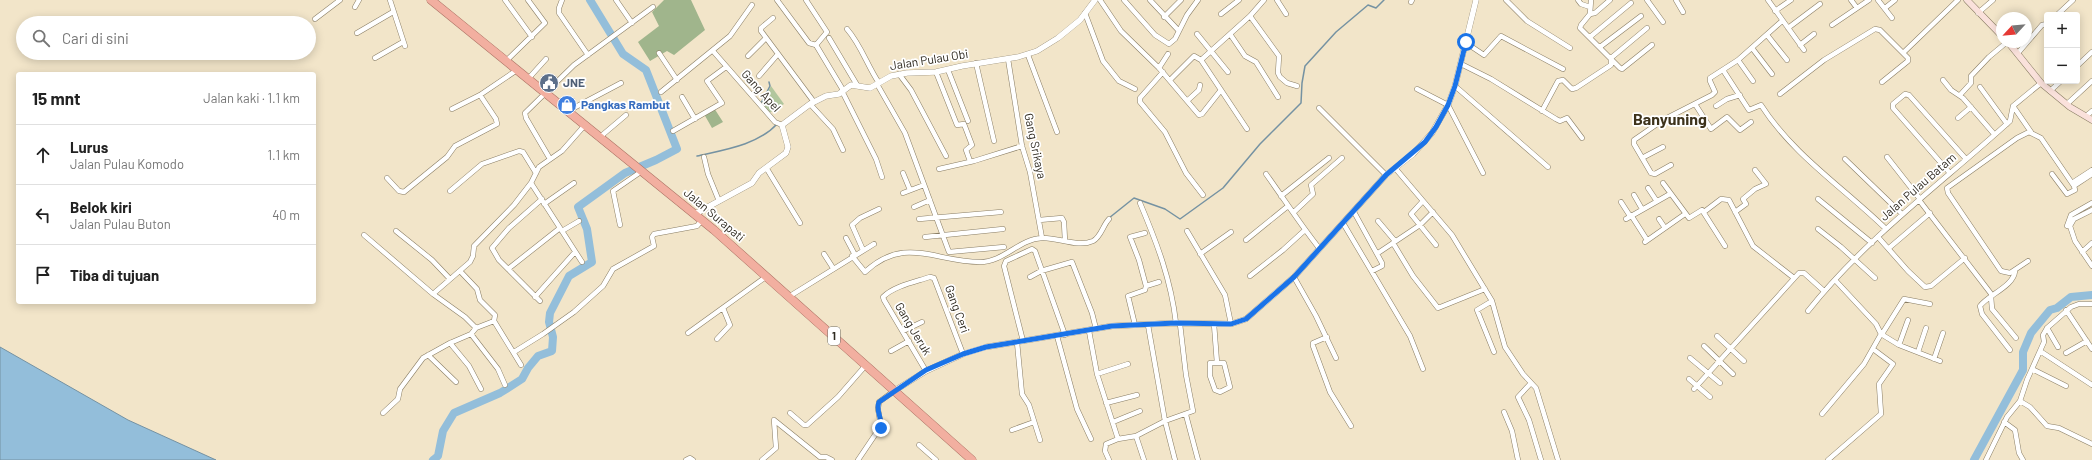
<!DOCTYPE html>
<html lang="id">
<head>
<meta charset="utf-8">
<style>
  :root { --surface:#fff; --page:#f2f2f2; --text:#222; --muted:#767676; --line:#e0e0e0 }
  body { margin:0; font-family:Barlow,sans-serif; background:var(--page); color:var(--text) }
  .controls { position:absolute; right:12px; top:12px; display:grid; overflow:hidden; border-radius:4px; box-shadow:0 2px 10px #0003 }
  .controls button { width:36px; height:36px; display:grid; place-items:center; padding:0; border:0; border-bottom:1px solid var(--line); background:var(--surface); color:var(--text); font:20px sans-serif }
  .compass { position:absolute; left:1996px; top:12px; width:36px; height:36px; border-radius:50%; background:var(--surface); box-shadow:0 2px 10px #0003; rotate:244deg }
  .stop { position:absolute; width:12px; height:12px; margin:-9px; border:3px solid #1a73e8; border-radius:50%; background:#fff }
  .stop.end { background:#1a73e8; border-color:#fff; box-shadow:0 1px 4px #0008 }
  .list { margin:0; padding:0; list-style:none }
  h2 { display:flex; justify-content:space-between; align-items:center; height:52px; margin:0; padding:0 16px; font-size:17px }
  h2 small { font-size:13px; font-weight:400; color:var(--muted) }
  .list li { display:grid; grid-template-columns:26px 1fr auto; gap:12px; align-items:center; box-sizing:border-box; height:60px; padding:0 16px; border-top:1px solid var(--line) }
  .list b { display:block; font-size:15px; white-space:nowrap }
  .list p { margin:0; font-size:13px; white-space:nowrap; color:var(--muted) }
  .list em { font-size:13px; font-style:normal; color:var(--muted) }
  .icon { flex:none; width:22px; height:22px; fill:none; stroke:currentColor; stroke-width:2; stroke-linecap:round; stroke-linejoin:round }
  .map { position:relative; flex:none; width:2092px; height:460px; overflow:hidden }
  .search { position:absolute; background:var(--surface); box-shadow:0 2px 10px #0003; left:16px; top:16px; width:300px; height:44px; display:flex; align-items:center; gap:10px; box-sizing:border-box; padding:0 14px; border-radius:22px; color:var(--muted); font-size:15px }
  .panel { position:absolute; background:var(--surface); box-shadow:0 2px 10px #0003; left:16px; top:72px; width:300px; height:232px; border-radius:4px }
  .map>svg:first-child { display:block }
</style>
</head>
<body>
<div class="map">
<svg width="2092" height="460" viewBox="0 0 2092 460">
  <rect width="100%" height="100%" fill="#f2e5c9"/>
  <path fill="#b1c69d" d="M771 86 784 104 769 113 761 104Z"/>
  <path fill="#a0b58c" d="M664 0H691L705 30 674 55 667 51 650 61 638 42 659 26 652 12Z
    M714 108 723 122 712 128 704 114Z"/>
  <path fill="#93beda" stroke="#7592a2" d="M0 347 128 420 216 460H0Z"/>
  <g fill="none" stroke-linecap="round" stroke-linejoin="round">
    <path stroke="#7592a2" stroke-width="1.5" d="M761 103 770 86 769 82
      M697 156C723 150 758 145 777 124
      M1109 218 1134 198 1165 209 1180 219 1223 188 1260 144 1301 103 1302 83 1305 66 1336 32 1368 5 1376 8 1384 0"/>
    <path stroke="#93beda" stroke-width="8" d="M433 460 438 456 443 431 454 413 500 393 522 379 528 368 538 356 552 351 553 337 549 322 550 313 569 276 592 262 587 229 578 207 625 173 656 160 677 149 646 70 623 54 590 0
      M1974 460 2023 370V352L2031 333 2050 310 2057 308 2071 297 2092 295"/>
    <g stroke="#897d64" stroke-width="5.5">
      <path id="minor" d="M390 0 405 46
        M505 0 532 37
        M562 0 559 8V13L588 55
        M616 0 632 23
        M777 0 809 43 816 45 843 90
        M806 0 827 32 816 45
        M1100 0 1121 31 1159 68 1199 115 1202 114 1221 90
        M1124 0 1155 35 1169 44 1175 39 1187 15 1198 0
        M1150 0 1179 31
        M1277 0 1286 14
        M1506 0 1527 21 1570 48
        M1578 0 1581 4 1590 7
        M1591 0 1590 14 1581 25 1580 28 1620 68 1622 69 1652 45
        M1647 0 1663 22
        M1676 0 1683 12
        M1768 0 1804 50
        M1851 0 1857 8
        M1878 0 1892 18
        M1411 2 1412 0
        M355 7 359 0
        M1885 8 1895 0
        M1775 11 1791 0
        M1085 13 1103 61 1119 81 1135 89
        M1978 13 1993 0
        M1221 14 1239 0
        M1590 14 1595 13 1610 0
        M2057 15 2073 0
        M1250 16 1279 56 1278 73 1280 77 1287 83 1297 86
        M1164 17 1181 0
        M773 18 761 28V31L814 102
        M315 19 340 0
        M1832 25 1869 0
        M1788 28 1820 4
        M847 29C861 45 867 65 879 83
        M357 33 393 12
        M1197 34 1228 72
        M1230 34 1245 56 1256 62 1278 97
        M1767 35 1787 60
        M1590 37 1631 3
        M829 38 857 85
        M1466 43 1484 55 1501 36 1563 69
        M1800 45 1814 34
        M1600 47 1641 16
        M1752 48 1772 74
        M713 51 775 122 782 125
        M659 53 677 80
        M1903 53 1958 0
        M2018 53 2042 25 2047 24
        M1028 55 1057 132
        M748 56 766 38
        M375 58 403 42
        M1008 59 1022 146 1030 172 1042 238
        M1738 60 1753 81
        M506 61 545 23 528 0
        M976 63 994 141
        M1461 64 1491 79 1556 119 1560 121 1567 118 1582 138
        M2077 66 2092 52
        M1159 68 1168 54
        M948 70 968 121
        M1723 70 1749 110 1761 105C1793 155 1844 188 1886 229
        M936 72 957 125 964 124 972 145 966 150 970 161
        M1163 72 1140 98V102L1165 132 1186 173 1203 195
        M899 74 911 90 946 156
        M759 76 778 54
        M528 79 546 59
        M1170 80 1194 56 1201 60
        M1943 80 1951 90 1963 98 1994 134
        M877 84 905 133 949 252 1004 247
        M1455 86 1548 167
        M1980 87 2007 124
        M1417 89 1448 105 1483 173
        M842 91 876 159 882 177
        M2050 91 2061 81
        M661 92 730 36 752 5
        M1780 94 1824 60 1875 29 1880 30 1908 58V61L1882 82
        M1960 95 1971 83V76L1989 57 2007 42
        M682 97 695 119
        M1187 101 1199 90 1200 85
        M810 104 833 129 843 150
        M1695 104 1711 129 1727 117 1740 130 1751 122
        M2067 104 2092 81
        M1716 106 1727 99 1740 95
        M2013 106 2031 132
        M1319 108 1386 175
        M452 109 480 95 517 70
        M568 111 621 83
        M1542 111 1558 81 1563 80 1572 89 1576 88 1611 65V58L1647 28
        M2086 116 2092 111
        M1958 118 1971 107
        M1247 129 1201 60 1250 16 1264 0
        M673 131 722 103 707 81 726 67
        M600 137 626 115
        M704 157 708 174 719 201
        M1887 157 1920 199
        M1642 158 1663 147
        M550 159 526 118 525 113 574 65 653 7
        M1845 159 1902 214
        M1671 165 1655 174 1651 173 1634 144V140L1663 120 1712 95 1715 92 1710 81V78L1738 60 1782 21
        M1395 168 1452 235 1492 301 1505 347 1523 374 1536 388 1558 460
        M767 169 800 223
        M939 169 974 161 1022 146
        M1949 172 1893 108V104L1905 94 1909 95 1966 159
        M903 173 910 190
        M1266 174C1284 199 1300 224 1319 248
        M2052 174 2067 194 2075 190 2074 186 2092 174
        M387 178 399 191 404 192 447 157 455 146 497 124 496 119 480 95
        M531 183 582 262
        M1663 183 1689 218 1702 210 1725 246
        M2072 183 2092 170
        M1648 188 1656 200
        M450 191 482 164 519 151 523 152 536 173
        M903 193 924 185
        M1634 195 1642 209
        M1281 196 1329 158
        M1818 199 1872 243
        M1919 200 1992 295
        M1422 202 1411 214 1436 245
        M1621 202 1630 216
        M1140 203C1157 243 1171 280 1176 323
        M544 204 574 183
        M914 207 930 200
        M2092 210 2074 219 2070 226 2075 241 2092 266
        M1294 212 1313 194 1311 185 1342 158
        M1354 212 1382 263V266L1372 271
        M1704 212 1721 199 1729 200 1753 246 1794 278
        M1735 212 1746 204 1743 199 1755 189 1766 184 1755 170
        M1631 215 1647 240
        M919 219 1001 212
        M1626 219 1670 194
        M1659 219 1665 228
        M1039 220 1062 218 1064 222 1065 241
        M1378 221 1395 241
        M1343 223 1410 336 1423 369
        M620 225 613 191 642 171
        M2067 226 2071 215 2092 203
        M1818 229 1841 247 1875 278
        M396 231 432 260 450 279
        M562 231 579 221
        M1187 231 1225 295 1231 324
        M364 235 433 294 465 317 476 328
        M925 237 1003 229
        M1878 237 1908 271 1925 287 1931 286 1965 258
        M846 238 855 255
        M1246 240 1288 206
        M1645 242 1685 214
        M1393 243 1413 276 1438 308 1485 289
        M1889 248 1930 213
        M863 250 852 225 860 218 879 209
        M2082 252 2092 243
        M1378 253 1420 225 1433 212
        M824 254 833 268
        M1200 254 1231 232
        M852 256 865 272C905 235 935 262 980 262 1004 262 1019 239 1042 238 1057 237 1078 248 1093 241 1101 237 1103 225 1109 219
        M2028 261 2010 273 2001 271 1948 193 1947 188 2017 138 2029 132 2041 138 2074 186
        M508 269 560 228
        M460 271 477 289 480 300 495 315 494 321 521 365
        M1250 276 1283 250 1305 230
        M1030 277 1041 271 1072 262 1092 313 1096 329
        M1294 277 1316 316 1336 358
        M1146 286 1159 282
        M433 294 470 262 473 256 474 246 514 205 531 183 539 167 562 151 585 125
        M790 296 874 244
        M1991 296 1992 309 2016 338
        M535 297 575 252
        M540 301 499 260 492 248 509 228 542 199
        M1492 301 1477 310 1494 352
        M2066 310 2092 349
        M1808 311C1866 238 1942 183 2010 121L2013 106 2041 83
        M1214 324 1217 363
        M1135 325 1128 296 1145 290 1146 286 1139 260 1130 237 1145 233
        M1148 325 1165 421 1175 460
        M2047 328 2058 347
        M903 331 922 322
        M1089 331 1097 374 1118 439
        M688 333 767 276
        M471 334 498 369 505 385
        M1881 334 1899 345 1940 361
        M1882 334 1904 299 1930 304
        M1057 336 1077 409 1091 439
        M1717 336 1744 361
        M1327 337 1313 343V346L1330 392 1351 426
        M717 339 730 325 723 308
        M1023 341 1004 266 1006 261 1032 249 1035 251 1065 335
        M1017 342 1022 394 1029 405 1040 440
        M450 343 469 366 481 389
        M1899 345 1908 320
        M1704 346 1733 374
        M2010 350 1982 314 1980 306C1988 295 2014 286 2015 271
        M891 351 909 341
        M2040 351 2092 385
        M514 352 543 334 574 312 603 286 613 269 654 246 652 237 654 234 697 226 702 220
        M1918 352 1926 328
        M2066 353 2087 341
        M428 355 456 382
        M1690 358 1720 383
        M1934 359 1943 333
        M1210 363H1224L1230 387 1220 392 1215 390 1210 376Z
        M2032 369 2066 386
        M926 371 884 300 883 297C894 286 915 282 930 277L934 278 963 354
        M1097 374 1128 364
        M1689 379 1710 397
        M1531 383 1518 397 1529 420 1541 460
        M1694 389 1799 273H1804L1824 291
        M2020 401 2030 407 2047 426 2059 428 2092 444
        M1106 403 1137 395
        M1504 412 1512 431 1518 460
        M383 413 398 399 400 389 423 358 450 343 471 334 476 328 494 321
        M790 413 804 425H807L838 397 866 365
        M1822 414 1864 364 1881 334 1876 324 1835 280
        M1186 415 1198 460
        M774 420 820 457H826L832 460
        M1113 422 1140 411
        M2004 422 2015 430 2019 453 2023 460
        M1012 430 1034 422
        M1136 436 1144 460
        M919 445 936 460
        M686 460 690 458 693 460
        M762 460 776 448 774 420
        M858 460 881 426 878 409 879 402 894 391
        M1109 460 1105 451 1106 444 1118 439 1136 436 1165 421 1193 411 1186 375 1180 324
        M1828 460 1881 414 1879 384 1893 364 1873 349
        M1986 460 2007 417 2020 401 2027 380 2044 342 2043 335 2047 328 2071 307 2079 304H2092"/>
    </g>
    <g stroke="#897d64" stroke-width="6">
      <path id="tertiary" d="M695 214 752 183 759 173 786 153 788 147 782 125 810 104 826 96 839 94 851 85 870 88 891 76 907 73 936 72 962 66 1018 57 1037 51 1058 38 1080 20 1095 0
        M894 391 926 371 963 354 986 347 1112 326 1176 323 1231 324 1246 319 1294 277 1386 175 1413 154 1432 133 1448 105 1455 86 1476 0"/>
    </g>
    <g stroke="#897d64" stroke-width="7">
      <path id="secondary" d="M1967 0 2002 36
        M2008 42 2041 83 2070 107 2092 120"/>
    </g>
    <g stroke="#ac7364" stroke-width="9">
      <path id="trunk" d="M431 0 714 230 972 460"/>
    </g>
    <use href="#minor" stroke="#fff" stroke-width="4.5"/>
    <use href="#tertiary" stroke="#fff" stroke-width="5.5"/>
    <use href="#secondary" stroke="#fae1db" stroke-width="6"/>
    <use href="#trunk" stroke="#f2afa0" stroke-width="8"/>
  </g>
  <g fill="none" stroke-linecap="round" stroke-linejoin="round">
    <path stroke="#1a73e8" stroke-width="5" d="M881 428C883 419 875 411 879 402L926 370 963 354 986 347 1112 326 1176 323 1231 324 1246 319 1294 277 1386 175 1425 142 1436 127 1448 105 1455 86 1466 42"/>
  </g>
  <defs>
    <g id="civic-disc" transform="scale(1)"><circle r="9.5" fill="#5c6f8a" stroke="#fff"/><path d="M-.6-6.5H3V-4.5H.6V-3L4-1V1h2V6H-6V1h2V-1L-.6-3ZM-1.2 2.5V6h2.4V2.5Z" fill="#fff"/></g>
    <g id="shop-disc" transform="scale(1)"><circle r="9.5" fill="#3f7fe0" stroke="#fff"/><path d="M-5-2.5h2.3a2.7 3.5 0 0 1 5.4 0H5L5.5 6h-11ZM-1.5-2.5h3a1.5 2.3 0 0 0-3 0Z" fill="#fff"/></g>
  </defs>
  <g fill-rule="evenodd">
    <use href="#civic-disc" x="549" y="83"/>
    <use href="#shop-disc" x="567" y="105"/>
  </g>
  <g text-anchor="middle" stroke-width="3.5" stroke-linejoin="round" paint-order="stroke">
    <rect fill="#fff" stroke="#6d6a63" stroke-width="1" x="828" y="327" width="12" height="18" rx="3"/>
    <g font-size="11" font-weight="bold" fill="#2f2a20">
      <text x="834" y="340">1</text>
    </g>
    <g font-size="12" fill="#2f2a20" stroke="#fff">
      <text transform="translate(929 60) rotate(-9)" y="4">Jalan Pulau Obi</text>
      <text transform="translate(761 91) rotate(48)" y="4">Gang Apel</text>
      <text transform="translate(1035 146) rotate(78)" y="4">Gang Srikaya</text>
      <text transform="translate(1918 187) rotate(-41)" y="4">Jalan Pulau Batam</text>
      <text transform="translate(714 215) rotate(40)" y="4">Jalan Surapati</text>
      <text transform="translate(957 309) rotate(70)" y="4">Gang Ceri</text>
      <text transform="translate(913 329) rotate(59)" y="4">Gang Jeruk</text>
    </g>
    <g font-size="12" font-weight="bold" fill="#4e5e75" stroke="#fff" text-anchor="start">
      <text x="563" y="87">JNE</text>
    </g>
    <g font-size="12" font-weight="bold" fill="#366cbe" stroke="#fff" text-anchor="start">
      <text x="581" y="109">Pangkas Rambut</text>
    </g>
    <g font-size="16" font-weight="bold" fill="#3d321b" stroke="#fff">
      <text x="1670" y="125">Banyuning</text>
    </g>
  </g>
</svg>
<div class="controls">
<button>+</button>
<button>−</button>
</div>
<svg class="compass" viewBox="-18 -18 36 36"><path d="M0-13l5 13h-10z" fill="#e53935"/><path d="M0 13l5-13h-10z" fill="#767676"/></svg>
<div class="stop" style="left:1466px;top:42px"></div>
<div class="stop end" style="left:881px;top:428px"></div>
<div class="search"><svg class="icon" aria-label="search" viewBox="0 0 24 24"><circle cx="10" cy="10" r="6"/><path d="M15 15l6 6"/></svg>Cari di sini</div>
<section class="panel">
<h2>15 mnt<small>Jalan kaki · 1.1 km</small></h2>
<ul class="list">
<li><svg class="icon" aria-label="ahead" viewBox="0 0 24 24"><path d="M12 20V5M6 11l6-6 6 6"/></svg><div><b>Lurus</b><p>Jalan Pulau Komodo</p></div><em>1.1 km</em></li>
<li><svg class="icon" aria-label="left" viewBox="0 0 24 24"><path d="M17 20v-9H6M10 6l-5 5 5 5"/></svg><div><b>Belok kiri</b><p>Jalan Pulau Buton</p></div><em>40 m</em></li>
<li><svg class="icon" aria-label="arrive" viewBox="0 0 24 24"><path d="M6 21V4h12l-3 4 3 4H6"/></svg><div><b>Tiba di tujuan</b></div></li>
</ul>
</section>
</div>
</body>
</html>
